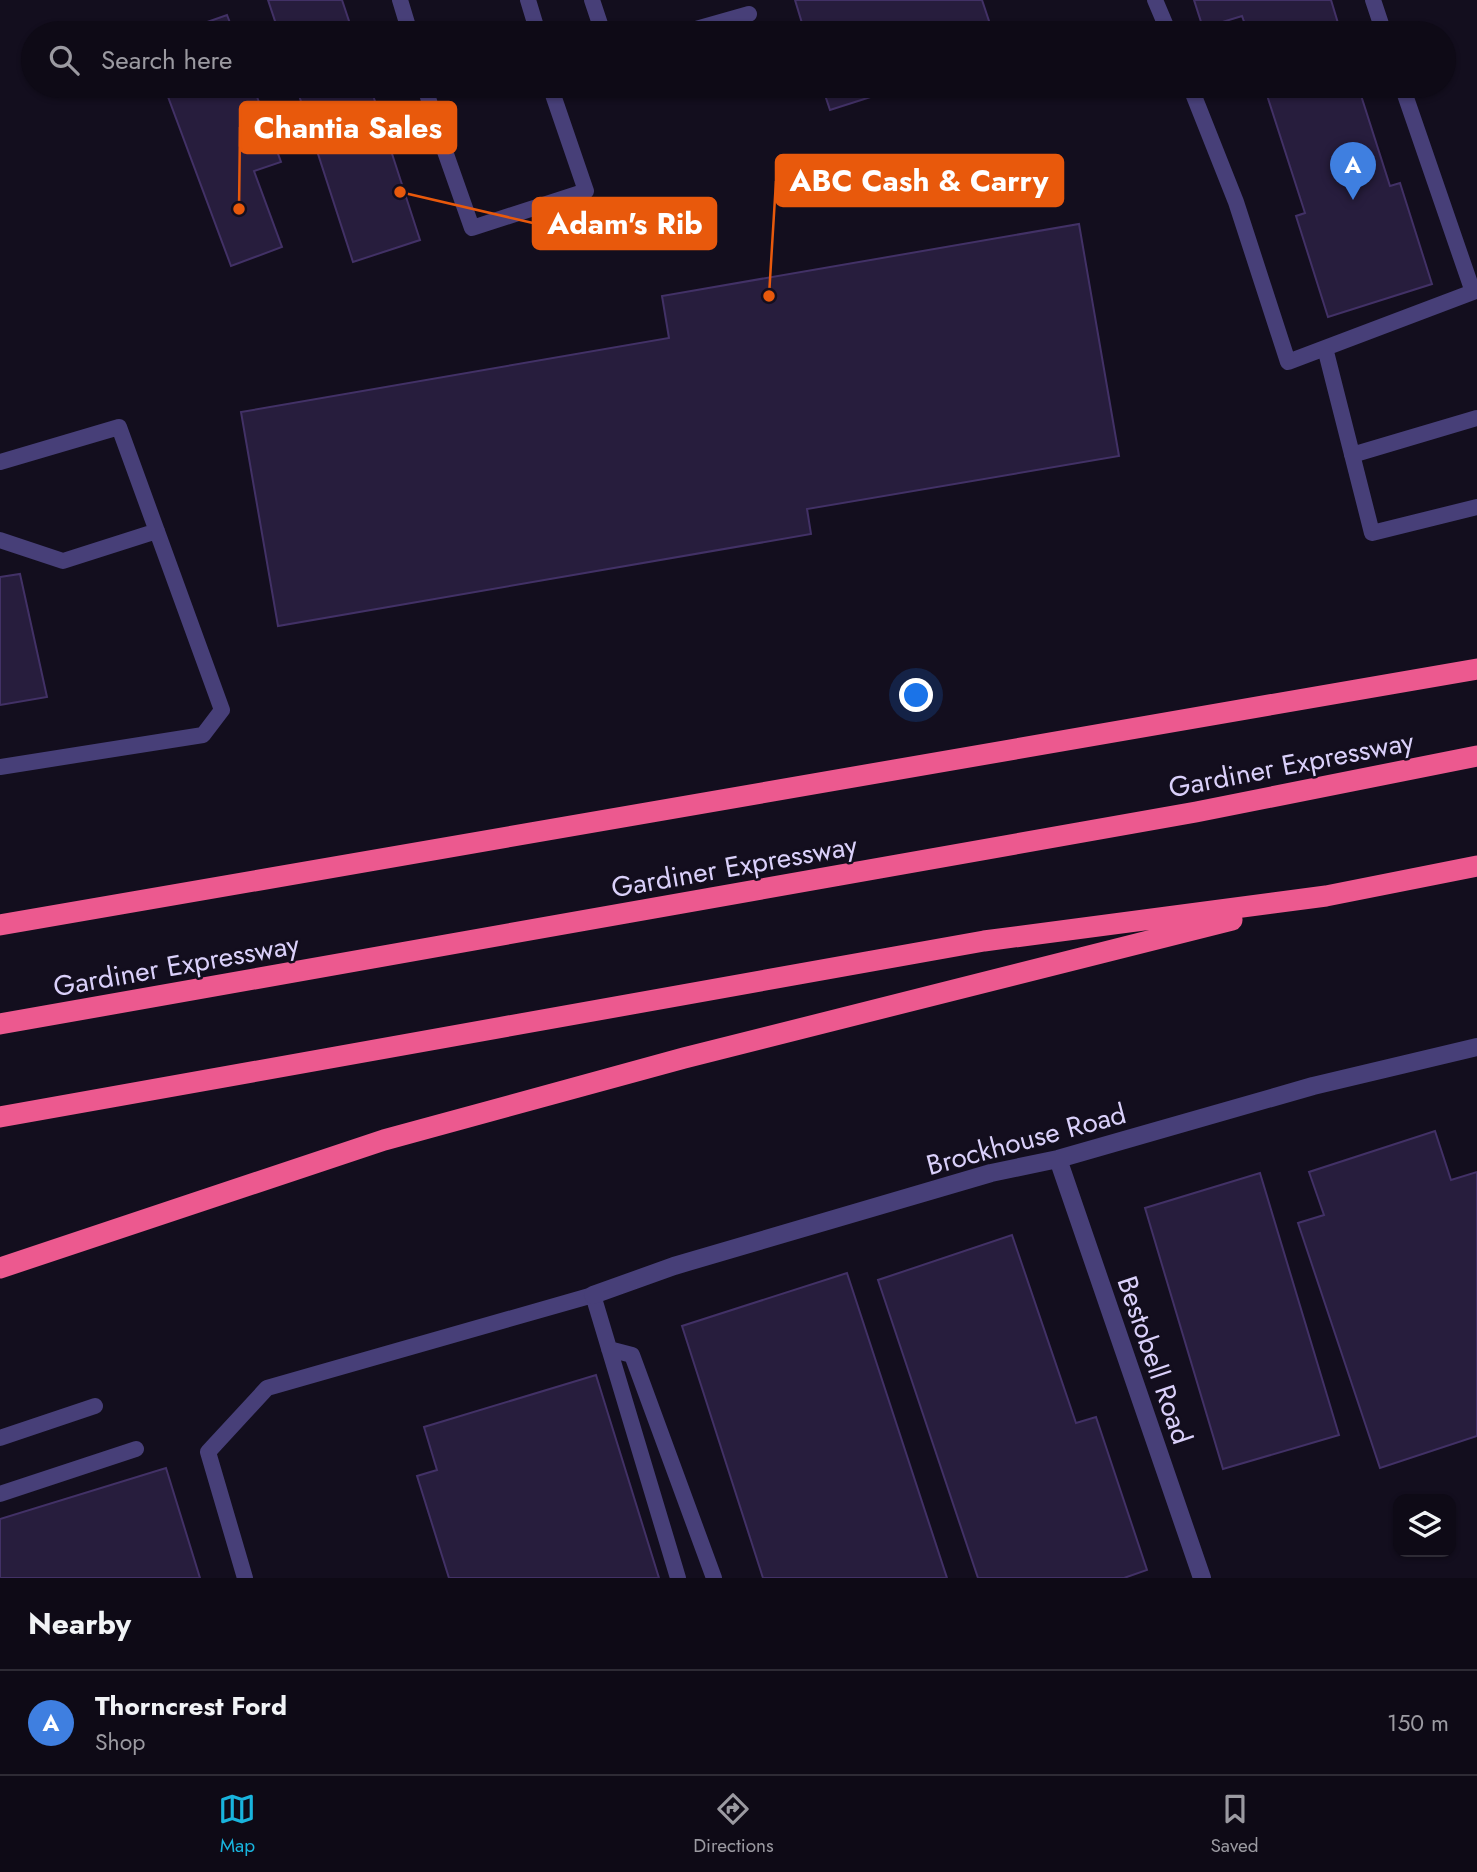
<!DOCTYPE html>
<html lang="en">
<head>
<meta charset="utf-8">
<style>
  :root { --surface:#0e0a16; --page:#17131f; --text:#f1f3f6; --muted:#9b9aa1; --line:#2e2b35; --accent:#19b4dd }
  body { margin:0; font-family:Jost,sans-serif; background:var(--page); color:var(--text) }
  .controls { position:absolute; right:21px; bottom:21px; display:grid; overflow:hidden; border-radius:14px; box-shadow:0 2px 5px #0004 }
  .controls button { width:63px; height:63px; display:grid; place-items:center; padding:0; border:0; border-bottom:2px solid var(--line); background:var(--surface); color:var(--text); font:35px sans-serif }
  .you { position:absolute; left:917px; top:696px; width:24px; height:24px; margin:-18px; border:5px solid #fff; border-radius:50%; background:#1a73e8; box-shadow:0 0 0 10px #1a73e833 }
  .badge { display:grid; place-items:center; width:46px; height:46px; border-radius:50%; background:var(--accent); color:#fff; font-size:23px; font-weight:700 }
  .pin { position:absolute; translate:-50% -58px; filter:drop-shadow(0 2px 4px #0008) }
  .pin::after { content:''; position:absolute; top:37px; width:24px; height:21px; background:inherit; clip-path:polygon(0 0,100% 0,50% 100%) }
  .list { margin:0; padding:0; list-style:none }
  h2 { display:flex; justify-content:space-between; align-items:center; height:91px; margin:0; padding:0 28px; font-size:30px }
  h2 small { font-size:23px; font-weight:400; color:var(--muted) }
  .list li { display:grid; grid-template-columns:46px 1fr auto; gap:21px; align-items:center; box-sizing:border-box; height:105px; padding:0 28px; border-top:2px solid var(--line) }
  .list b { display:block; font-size:26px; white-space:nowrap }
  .list p { margin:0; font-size:23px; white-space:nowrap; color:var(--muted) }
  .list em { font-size:23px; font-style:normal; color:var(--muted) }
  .icon { flex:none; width:38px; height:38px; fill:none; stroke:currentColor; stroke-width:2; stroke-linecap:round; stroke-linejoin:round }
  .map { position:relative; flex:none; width:1477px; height:1578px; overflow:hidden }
  .search { position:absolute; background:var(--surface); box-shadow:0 2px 5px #0004; left:21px; right:21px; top:21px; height:77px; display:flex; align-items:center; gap:18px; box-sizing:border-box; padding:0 24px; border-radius:38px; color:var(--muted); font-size:26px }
  .sheet { height:196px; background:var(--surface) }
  nav { display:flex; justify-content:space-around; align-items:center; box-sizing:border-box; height:98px; border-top:2px solid var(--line); background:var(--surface); font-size:19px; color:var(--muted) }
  nav a { display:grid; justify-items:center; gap:4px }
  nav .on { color:var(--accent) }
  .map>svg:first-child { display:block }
</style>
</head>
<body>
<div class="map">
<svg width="1477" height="1578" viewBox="0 0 1477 1578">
  <rect width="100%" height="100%" fill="#130e1e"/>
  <path fill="#271d3d" stroke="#423166" stroke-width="2" d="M268 0H342L353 33H279Z
    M795 0H982L993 33H805Z
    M1194 0H1331L1341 33H1248L1242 16 1203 28Z
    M227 15 234 33H176Z
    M164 86H253L281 162 254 171 282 247 231 266Z
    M296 86H370L420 240 353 262Z
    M822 86H905L830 110Z
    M1264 86H1358L1390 186 1400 183 1432 284 1328 317 1296 216 1305 213Z
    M1079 224 1119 456 807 509 811 534 278 626 241 412 669 338 662 296Z
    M20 574 47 697 0 705V577Z
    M1435 1131 1451 1180 1477 1172V1436L1380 1468 1298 1223 1324 1215 1309 1172Z
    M1260 1173 1339 1435 1223 1469 1145 1208Z
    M1012 1235 1076 1423 1096 1417 1147 1570 1124 1578H978L878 1280Z
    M847 1273 947 1578H763L682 1326Z
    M596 1375 659 1578H449L417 1476 437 1470 424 1427Z
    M166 1468 200 1578H0V1519Z"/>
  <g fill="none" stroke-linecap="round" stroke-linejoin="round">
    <path stroke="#473f78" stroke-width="16" d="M400 0 410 33
      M528 0 538 33
      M592 0 603 33
      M1155 0 1169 33
      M1373 0 1384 33
      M682 33 749 14
      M425 86 435 123 472 228 586 191 550 86
      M1190 86 1236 202 1288 362 1473 292 1402 86
      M1325 348 1372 533 1477 507
      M1352 455 1477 418
      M0 462 119 427 222 710 203 735 0 767
      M0 540 63 561 157 531
      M609 1349 632 1355 714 1578
      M0 1438 95 1406
      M0 1494 136 1449
      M245 1578 208 1452 267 1388 593 1295 678 1578"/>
    <path stroke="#473f78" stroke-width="18" d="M1058 1159 1202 1578
      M593 1295 674 1266 991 1173 1058 1159 1313 1086 1477 1047"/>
    <path stroke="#ec598f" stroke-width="21" d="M0 925 1477 669
      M0 1024 1196 812 1477 756
      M0 1117 984 941 1326 896 1477 866
      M0 1268 384 1140 684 1058 1232 920"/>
  </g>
  <g text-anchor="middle" stroke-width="5" stroke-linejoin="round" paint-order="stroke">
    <g font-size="28" fill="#dad0fa" stroke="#130e1e">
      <text transform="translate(1291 764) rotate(-11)" y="10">Gardiner Expressway</text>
      <text transform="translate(734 866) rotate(-10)" y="10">Gardiner Expressway</text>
      <text transform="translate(176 965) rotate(-10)" y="10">Gardiner Expressway</text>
      <text transform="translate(1026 1139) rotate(-15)" y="10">Brockhouse Road</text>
      <text transform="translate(1155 1360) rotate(71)" y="10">Bestobell Road</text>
    </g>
  </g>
  <path fill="none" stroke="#e8590c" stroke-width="2.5" d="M239 209L240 127M769 296L776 181M400 192L533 223"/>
  <g fill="#e8590c" stroke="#130e1e" stroke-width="2.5">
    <circle cx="239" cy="209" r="7"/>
    <circle cx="769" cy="296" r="7"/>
    <circle cx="400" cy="192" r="7"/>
  </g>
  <g fill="#e8590c" stroke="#e8590c" stroke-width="2.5">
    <rect x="240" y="102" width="216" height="51" rx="7"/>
    <rect x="776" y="155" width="287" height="51" rx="7"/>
    <rect x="533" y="198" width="183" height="51" rx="7"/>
  </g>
  <g font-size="30" text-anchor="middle" font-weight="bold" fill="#fff">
    <text x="348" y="138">Chantia Sales</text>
    <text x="919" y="191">ABC Cash &amp; Carry</text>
    <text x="625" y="234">Adam's Rib</text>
  </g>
</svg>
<div class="controls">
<button><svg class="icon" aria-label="layers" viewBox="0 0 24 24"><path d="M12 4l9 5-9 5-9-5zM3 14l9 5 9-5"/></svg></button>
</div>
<div class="you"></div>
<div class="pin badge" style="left:1353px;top:200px;background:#3f7fe0">A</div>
<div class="search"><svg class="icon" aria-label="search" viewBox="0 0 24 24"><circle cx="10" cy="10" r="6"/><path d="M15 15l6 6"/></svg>Search here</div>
</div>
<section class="sheet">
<h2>Nearby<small></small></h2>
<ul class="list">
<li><span class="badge" style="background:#3f7fe0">A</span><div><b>Thorncrest Ford</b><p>Shop</p></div><em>150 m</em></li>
</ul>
</section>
<nav>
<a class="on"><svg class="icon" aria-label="map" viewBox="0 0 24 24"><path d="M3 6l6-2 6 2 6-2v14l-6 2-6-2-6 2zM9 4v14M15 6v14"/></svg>Map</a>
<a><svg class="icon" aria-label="directions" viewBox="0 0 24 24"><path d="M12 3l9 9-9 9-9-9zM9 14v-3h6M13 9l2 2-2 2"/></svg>Directions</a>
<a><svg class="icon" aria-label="saved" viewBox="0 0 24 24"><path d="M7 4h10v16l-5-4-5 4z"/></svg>Saved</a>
</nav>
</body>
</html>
